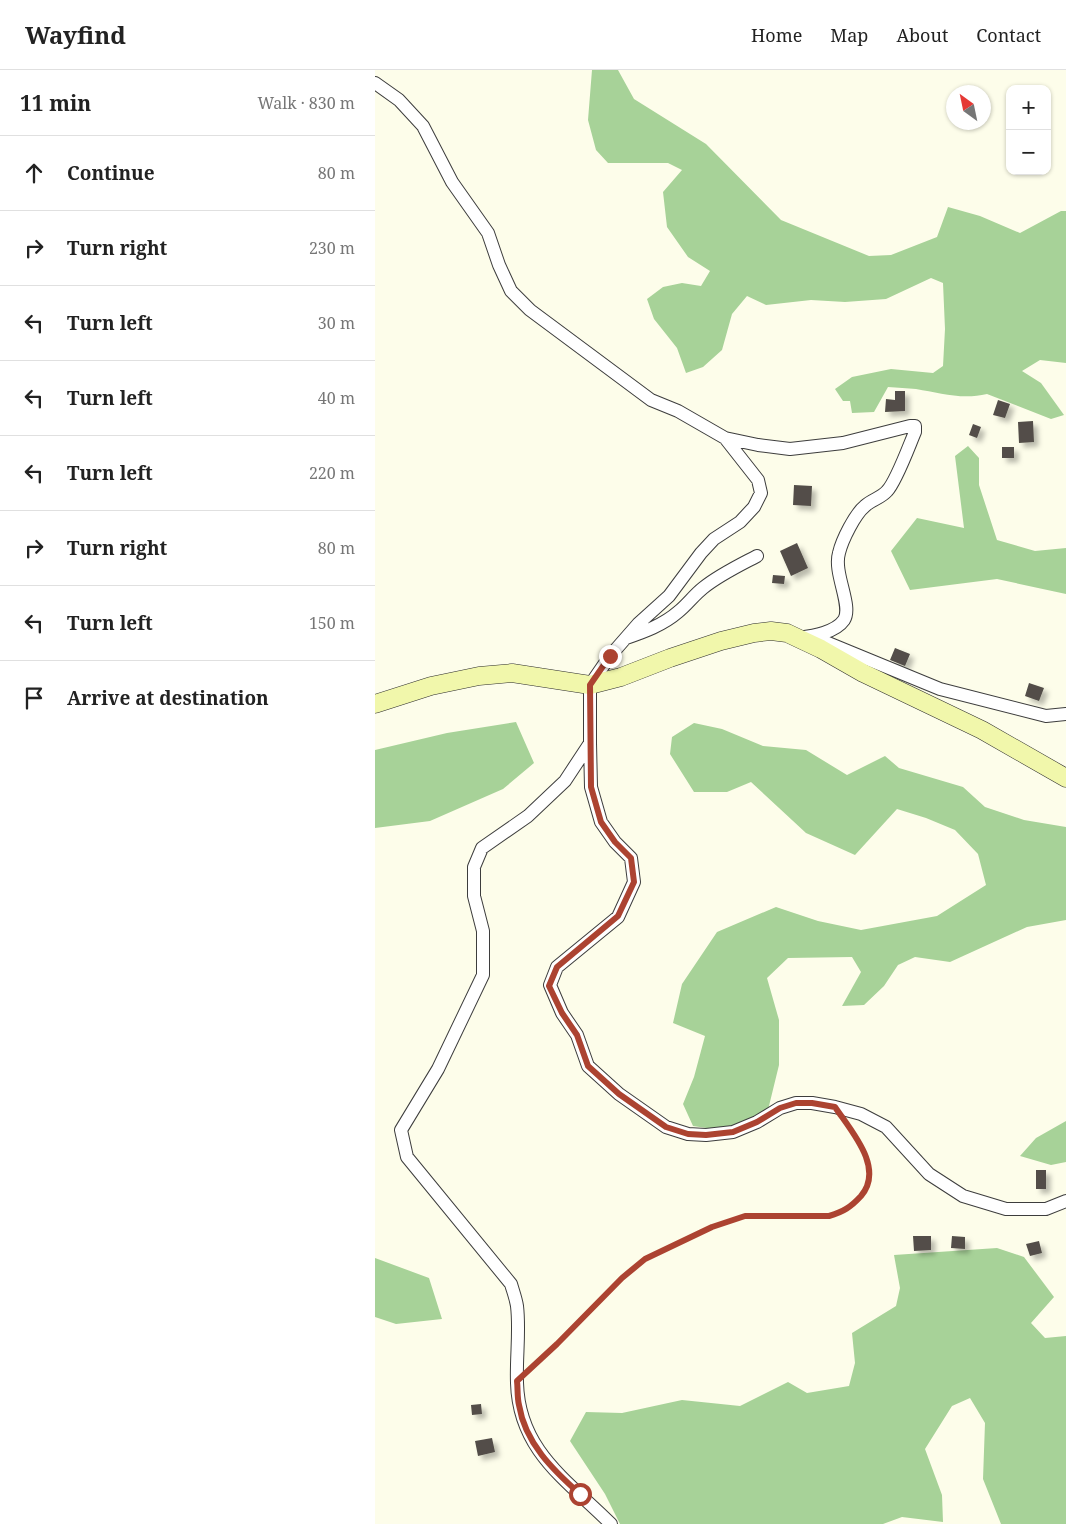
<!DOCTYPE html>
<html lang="en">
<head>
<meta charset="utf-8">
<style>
  :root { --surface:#fff; --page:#f2f2f2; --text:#222; --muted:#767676; --line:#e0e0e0 }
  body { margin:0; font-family:"Noto Serif",serif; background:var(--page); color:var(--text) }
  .controls { position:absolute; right:15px; top:15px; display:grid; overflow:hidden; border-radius:10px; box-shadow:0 1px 4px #0004 }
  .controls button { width:45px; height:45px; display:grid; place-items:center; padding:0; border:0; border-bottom:1px solid var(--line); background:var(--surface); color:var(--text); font:25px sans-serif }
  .compass { position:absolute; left:571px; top:15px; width:45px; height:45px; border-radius:50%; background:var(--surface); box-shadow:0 1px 4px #0004; rotate:327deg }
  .stop { position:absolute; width:15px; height:15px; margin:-11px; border:4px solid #ac4331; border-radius:50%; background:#fff }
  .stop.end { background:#ac4331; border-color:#fff; box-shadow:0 1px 5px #0008 }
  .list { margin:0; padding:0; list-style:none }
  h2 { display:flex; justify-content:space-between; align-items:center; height:65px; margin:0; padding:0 20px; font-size:21px }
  h2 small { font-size:16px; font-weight:400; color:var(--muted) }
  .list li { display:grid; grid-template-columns:32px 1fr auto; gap:15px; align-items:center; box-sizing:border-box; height:75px; padding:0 20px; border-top:1px solid var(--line) }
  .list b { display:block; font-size:19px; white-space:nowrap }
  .list em { font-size:16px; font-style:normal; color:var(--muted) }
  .icon { flex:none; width:28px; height:28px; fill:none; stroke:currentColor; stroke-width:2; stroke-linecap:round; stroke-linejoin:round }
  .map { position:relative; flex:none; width:691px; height:1454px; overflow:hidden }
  header { display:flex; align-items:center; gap:30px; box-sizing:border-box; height:70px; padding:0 25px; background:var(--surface); border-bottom:1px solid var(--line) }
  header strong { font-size:24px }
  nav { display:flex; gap:28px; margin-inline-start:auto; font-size:18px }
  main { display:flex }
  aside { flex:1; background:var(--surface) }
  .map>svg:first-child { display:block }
</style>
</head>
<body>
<header>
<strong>Wayfind</strong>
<nav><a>Home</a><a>Map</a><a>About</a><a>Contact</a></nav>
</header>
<main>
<aside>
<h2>11 min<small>Walk · 830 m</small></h2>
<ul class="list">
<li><svg class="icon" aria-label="ahead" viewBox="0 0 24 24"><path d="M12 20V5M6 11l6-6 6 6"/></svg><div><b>Continue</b></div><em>80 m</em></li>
<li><svg class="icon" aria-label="right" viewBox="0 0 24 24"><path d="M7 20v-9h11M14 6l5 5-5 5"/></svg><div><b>Turn right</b></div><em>230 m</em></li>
<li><svg class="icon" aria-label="left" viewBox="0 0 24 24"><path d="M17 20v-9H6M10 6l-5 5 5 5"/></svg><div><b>Turn left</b></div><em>30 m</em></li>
<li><svg class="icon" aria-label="left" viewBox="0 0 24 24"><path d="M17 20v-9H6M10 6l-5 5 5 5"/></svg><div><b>Turn left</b></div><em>40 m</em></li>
<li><svg class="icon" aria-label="left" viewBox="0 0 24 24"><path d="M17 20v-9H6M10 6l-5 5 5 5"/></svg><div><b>Turn left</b></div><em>220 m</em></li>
<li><svg class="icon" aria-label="right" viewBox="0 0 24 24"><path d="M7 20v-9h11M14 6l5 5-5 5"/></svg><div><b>Turn right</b></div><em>80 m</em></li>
<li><svg class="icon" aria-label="left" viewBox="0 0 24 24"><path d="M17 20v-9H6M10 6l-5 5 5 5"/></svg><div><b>Turn left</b></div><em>150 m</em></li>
<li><svg class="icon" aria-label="arrive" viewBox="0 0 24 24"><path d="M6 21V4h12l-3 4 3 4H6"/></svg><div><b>Arrive at destination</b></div></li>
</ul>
</aside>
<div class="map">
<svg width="691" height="1454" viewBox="0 0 691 1454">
  <defs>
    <filter id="shadow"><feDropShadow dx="4.5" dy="4.5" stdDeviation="2.5" flood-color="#0004"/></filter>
  </defs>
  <rect width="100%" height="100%" fill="#fdfdea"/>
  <path fill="#a7d298" d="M217 0H243L259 29 331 74 406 150 494 186 516 185 562 167 573 137 605 146 645 163 686 141H691V293L665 290 647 301 666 313 689 345 676 349 612 324C587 330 565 323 541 319 532 318 523 318 513 317L499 342 477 343 475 331H468L460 319 477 307 516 299 558 303 568 296 570 259 568 213 556 208 511 229 470 232 436 230 391 235 372 226 357 244 347 280 328 297 311 303 302 278 279 249 272 229 288 217 307 213 326 216 335 201 313 187 292 157 288 122 307 100 293 93H233L221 80 213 50Z
    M593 376 604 388V415L622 470 660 481 691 478V524L622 509 535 520 516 481 542 448 589 458 580 386Z
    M141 652 159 693 128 719 55 751 0 758V680L72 663Z
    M319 653 347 659 388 676 431 680 472 705 510 686 524 698 588 717 610 737 649 750 691 757V850L652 857 575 892 540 887 523 895 509 916 489 935 467 936 486 902 477 887 413 888 392 908 404 950V995L393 1040 352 1061 318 1056 308 1034 319 1007 330 966 298 953 307 914 342 862 401 837 443 851 486 860 562 846 611 815 603 784 580 760 551 748 522 739 480 785 431 763 376 712 352 722H319L295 684 297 667Z
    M691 1051V1092L676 1095 645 1086 661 1068Z
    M622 1178 649 1187 679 1227 656 1253 670 1268 691 1266V1454H626L608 1409 610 1353 595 1328 577 1336 550 1379 567 1425 568 1452 527 1447 508 1454H245L230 1424 195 1371 211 1342 247 1343 307 1330 365 1336 413 1312 432 1323 474 1316 480 1293 477 1263 521 1236 525 1218 519 1185Z
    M0 1188 54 1208 67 1249 21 1254 0 1247Z"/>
  <path fill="#524e48" filter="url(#shadow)" d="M520 321H530V341L510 342 511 329 520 330Z
    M623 330 635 334 630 348 618 345Z
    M658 351 659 372 644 373 643 352Z
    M598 354 606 357 602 368 594 365Z
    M627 377H639V388H627Z
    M419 415 437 416 436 436 418 435Z
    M422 473 433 498 416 506 405 481Z
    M398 505 410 506 409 514 397 513Z
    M520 578 535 584 530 596 515 590Z
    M654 613 669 618 664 631 650 626Z
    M661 1100H671V1119H661Z
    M538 1166H556V1180L539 1181Z
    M577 1166 590 1167V1179L576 1178Z
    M664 1171 667 1183 655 1186 651 1174Z
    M106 1334 107 1344 97 1345 96 1335Z
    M117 1368 120 1382 103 1386 100 1371Z"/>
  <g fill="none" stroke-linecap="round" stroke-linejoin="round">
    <g stroke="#3d3d3d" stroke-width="14">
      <path id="street" d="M0 13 24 30 48 56 77 112 113 163 124 195 136 221 155 240 276 330 303 341 350 368 383 375 415 379 468 373 535 356H540V362C534 376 521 412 512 421 506 428 496 430 490 436 480 444 467 470 464 483 458 503 478 536 469 550 460 563 437 566 423 568
        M436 566 565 619 671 646 691 644
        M251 568C269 562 288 555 303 542 312 535 319 525 328 518 344 505 363 496 382 486
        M215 673 216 717 226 752 240 772 256 788 259 812 243 847 182 897 175 915 187 943 202 965 213 996 244 1024 291 1057 313 1064 331 1065 358 1062 382 1052 405 1038 421 1033H437L460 1037 486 1044 511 1057 554 1104 588 1126 631 1139H671L691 1131
        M236 1454C192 1410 144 1381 142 1313 141 1287 145 1261 142 1236 141 1229 138 1221 136 1214L32 1087 26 1060 63 999 108 905V861L99 826V797L107 778 153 746 190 711 215 673V615L235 586 263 554 294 526 326 483 339 469 365 452 379 437 386 423 383 410 350 368"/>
    </g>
    <g stroke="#2c2c2c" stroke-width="19">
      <path id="secondary" d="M0 634 56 616 104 606 137 603 215 615 246 607 295 588 346 571 379 563 396 561 412 563 446 579 488 603 607 660 691 708"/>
    </g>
    <path stroke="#2c2c2c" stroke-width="2" stroke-dasharray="5 2.5" stroke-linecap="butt" d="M153 1301 182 1274 247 1208 271 1189 337 1157 369 1146H454C466 1142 475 1138 483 1128 507 1101 487 1078 471 1053"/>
    <use href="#street" stroke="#fff" stroke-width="12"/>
    <use href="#secondary" stroke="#f1f7ab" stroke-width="18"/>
  </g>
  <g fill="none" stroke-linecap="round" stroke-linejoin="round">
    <path stroke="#ac4331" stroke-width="6" d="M205 1424C178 1400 150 1373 144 1335 142 1327 143 1319 142 1311L182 1274 247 1208 270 1189 337 1157 370 1146H454C468 1142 476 1137 486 1126 510 1098 476 1061 460 1037L437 1033H421L405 1038 382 1052 358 1062 331 1065 313 1064 291 1057 244 1024 213 996 202 965 187 943 174 916 182 897 243 846 259 812 256 788 240 772 226 752 216 717 215 615 235 586"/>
  </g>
</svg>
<div class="controls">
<button>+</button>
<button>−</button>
</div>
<svg class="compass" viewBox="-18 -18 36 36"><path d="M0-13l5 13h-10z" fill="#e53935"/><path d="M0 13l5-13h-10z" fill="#767676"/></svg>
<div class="stop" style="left:205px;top:1424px"></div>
<div class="stop end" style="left:235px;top:586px"></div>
</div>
</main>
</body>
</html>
